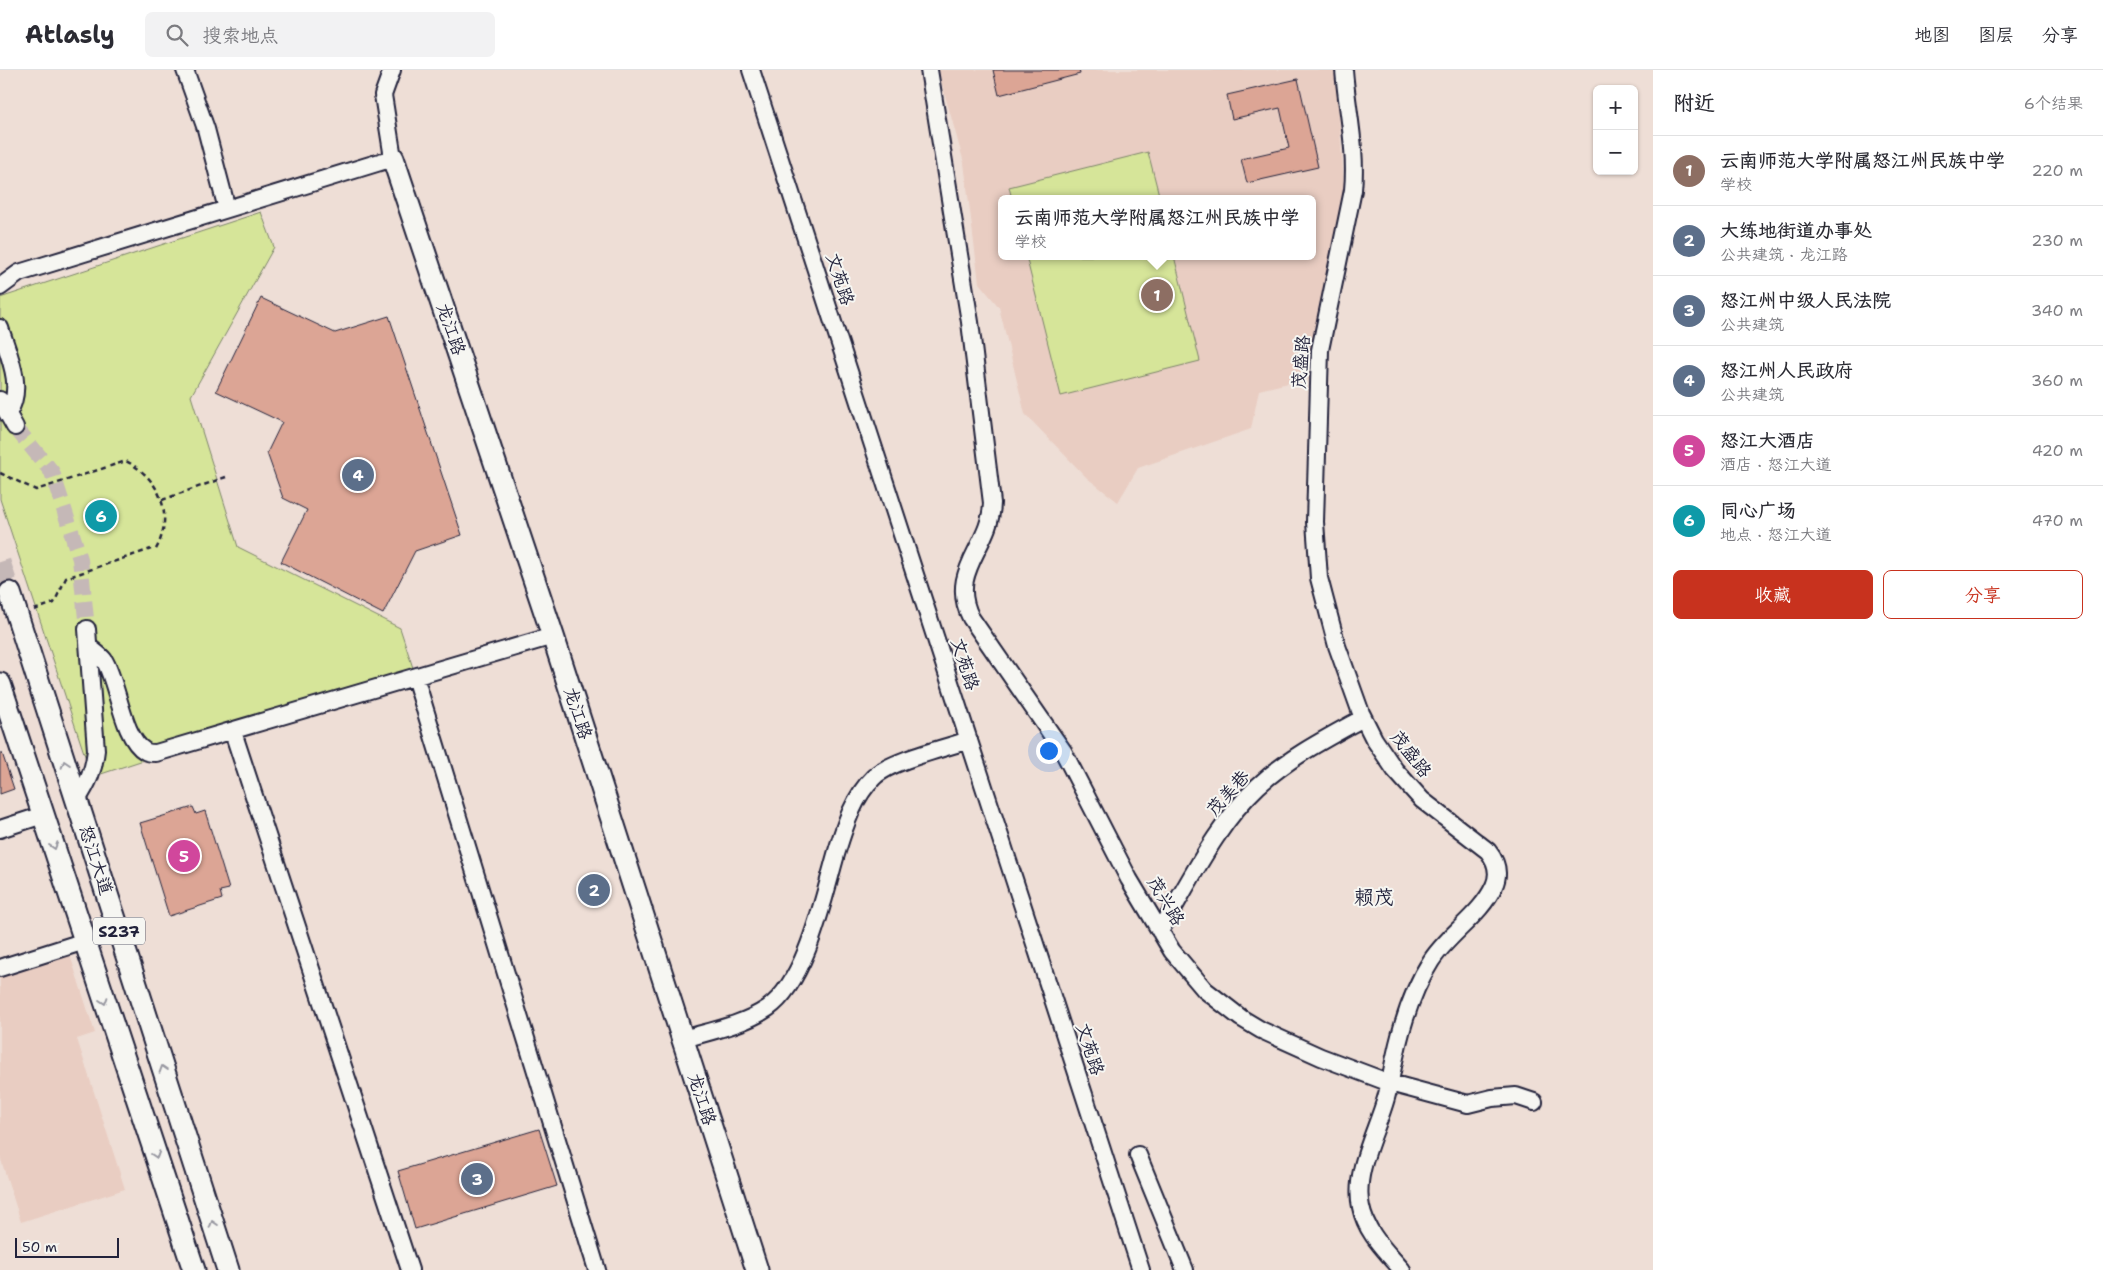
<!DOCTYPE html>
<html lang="zh">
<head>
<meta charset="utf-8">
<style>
  :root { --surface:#fff; --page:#f2f2f3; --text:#2b2b33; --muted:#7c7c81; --line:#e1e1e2; --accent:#c8321e }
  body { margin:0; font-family:"Shantell Sans","LXGW WenKai TC",sans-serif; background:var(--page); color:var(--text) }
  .controls { position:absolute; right:15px; top:15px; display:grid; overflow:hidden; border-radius:8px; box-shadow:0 1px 4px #0004 }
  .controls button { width:45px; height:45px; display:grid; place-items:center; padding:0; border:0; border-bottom:1px solid var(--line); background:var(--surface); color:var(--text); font:25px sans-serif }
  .scale { position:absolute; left:15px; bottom:12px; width:104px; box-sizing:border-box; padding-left:5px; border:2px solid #22223b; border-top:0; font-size:14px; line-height:18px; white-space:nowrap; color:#22223b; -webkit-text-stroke:4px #f6f6f2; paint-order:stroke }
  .you { position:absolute; left:1048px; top:680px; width:18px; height:18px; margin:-12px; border:4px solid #fff; border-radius:50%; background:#1a73e8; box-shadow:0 0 0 8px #1a73e833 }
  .badge { display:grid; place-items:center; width:32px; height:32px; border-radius:50%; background:var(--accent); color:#fff; font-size:16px; font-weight:700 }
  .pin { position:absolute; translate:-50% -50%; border:2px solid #fff; box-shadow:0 1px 5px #0006 }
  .popup { position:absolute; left:998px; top:125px; width:318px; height:65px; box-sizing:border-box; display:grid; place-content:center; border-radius:8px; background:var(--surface); filter:drop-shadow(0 1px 4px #0005); font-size:16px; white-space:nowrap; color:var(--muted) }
  .popup b { font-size:19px; color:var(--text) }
  .popup::after { content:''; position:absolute; left:50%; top:100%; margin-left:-10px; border:10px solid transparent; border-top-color:var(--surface) }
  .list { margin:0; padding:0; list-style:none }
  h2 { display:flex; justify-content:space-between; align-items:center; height:65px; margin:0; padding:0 20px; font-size:21px }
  h2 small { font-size:16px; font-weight:400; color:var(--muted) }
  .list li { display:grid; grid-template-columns:32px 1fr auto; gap:15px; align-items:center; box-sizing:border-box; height:70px; padding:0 20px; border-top:1px solid var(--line) }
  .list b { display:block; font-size:19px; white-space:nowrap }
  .list p { margin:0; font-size:16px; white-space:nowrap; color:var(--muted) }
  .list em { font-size:16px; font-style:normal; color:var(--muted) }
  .actions { display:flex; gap:10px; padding:15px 20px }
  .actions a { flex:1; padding:11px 0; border:1px solid var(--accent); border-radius:8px; text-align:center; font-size:18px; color:var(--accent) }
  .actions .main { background:var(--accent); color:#fff }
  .icon { flex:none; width:28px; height:28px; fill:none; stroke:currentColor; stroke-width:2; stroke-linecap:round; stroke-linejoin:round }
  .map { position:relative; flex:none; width:1653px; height:1200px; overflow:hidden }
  header { display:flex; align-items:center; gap:30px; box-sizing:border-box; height:70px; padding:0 25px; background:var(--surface); border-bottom:1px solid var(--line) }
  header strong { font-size:24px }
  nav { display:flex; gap:28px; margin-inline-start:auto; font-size:18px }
  .search { width:350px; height:45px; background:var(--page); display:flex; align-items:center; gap:12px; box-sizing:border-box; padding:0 18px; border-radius:8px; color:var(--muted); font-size:19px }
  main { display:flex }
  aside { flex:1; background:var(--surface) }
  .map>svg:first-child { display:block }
</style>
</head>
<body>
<header>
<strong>Atlasly</strong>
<div class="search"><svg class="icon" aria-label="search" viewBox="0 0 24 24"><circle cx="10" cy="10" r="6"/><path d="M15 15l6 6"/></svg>搜索地点</div>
<nav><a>地图</a><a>图层</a><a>分享</a></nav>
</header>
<main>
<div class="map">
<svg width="1653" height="1200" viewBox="0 0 1653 1200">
  <rect width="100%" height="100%" fill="#eeded6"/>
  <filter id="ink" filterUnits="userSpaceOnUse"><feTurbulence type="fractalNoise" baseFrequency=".02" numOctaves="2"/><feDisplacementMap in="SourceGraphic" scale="10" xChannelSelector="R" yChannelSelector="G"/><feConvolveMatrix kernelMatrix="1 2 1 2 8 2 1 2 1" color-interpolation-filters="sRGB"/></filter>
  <g filter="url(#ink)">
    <path fill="#e9cdc2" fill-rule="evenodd" d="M938 0H1336L1344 117 1310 308 1259 320 1251 359 1138 398 1118 432 1087 408 1025 344 999 237 979 213 964 93ZM1002 129H1312V186H1002Z
      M70 885 95 963 77 969 125 1119 21 1152 0 1087V907Z"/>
    <path fill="#d6e599" stroke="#7c846a" d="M1148 82 1160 129H1012L1009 117Z
      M261 142 274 177 191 326 238 477 400 558 414 601 92 707 0 429V228Z
      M1026 186H1174L1200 291 1061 326Z"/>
    <path fill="#dca595" stroke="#22223b" d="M993 0H1079L1080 4 999 25Z
      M1298 9 1318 97 1247 113 1241 89 1289 78 1280 38 1232 49 1227 25Z
      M261 228 335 263 389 246 462 465 415 481 383 544 281 492 307 440 283 428 267 383 282 352 216 321Z
      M0 683H2L14 719 0 724Z
      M193 737 196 744 205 741 229 819 220 821 222 829 169 846 140 753Z
      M539 1059 557 1116 415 1159 398 1101Z"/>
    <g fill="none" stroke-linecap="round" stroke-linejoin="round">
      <path stroke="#c5b8b7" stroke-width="16" stroke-dasharray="16 8" stroke-linecap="butt" d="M15 357 52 402 80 489 87 559"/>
      <path stroke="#c5b8b7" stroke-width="21" stroke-dasharray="21 11" stroke-linecap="butt" d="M0 492 10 523"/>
      <g stroke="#22223b" stroke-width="20">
        <path id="minor" d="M185 0 206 59 227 139
          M751 0 1141 1200
          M929 0 970 252 992 433C991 477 947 501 971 548L1063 681 1129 809 1172 881 1205 920 1241 948 1261 960 1321 987 1390 1013 1468 1034 1492 1028 1516 1026 1534 1032
          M1344 0C1347 41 1357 79 1353 120L1320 280 1315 452 1319 508 1337 576 1361 643 1374 669 1395 700 1422 730 1488 781C1496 791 1500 803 1494 816 1481 845 1448 864 1431 891 1413 919 1402 954 1395 987 1392 1000 1390 1014 1386 1028 1377 1061 1353 1102 1361 1137 1366 1163 1386 1181 1402 1200
          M0 217 19 203 393 88 383 25 392 0
          M0 258C8 284 25 317 8 343
          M0 330 15 357
          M89 577C94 581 100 585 104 590 118 612 122 668 145 681 148 683 153 683 156 683L553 566
          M415 607 597 1200
          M233 662 410 1200
          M77 730C88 713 94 700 96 680L87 559
          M0 759 43 745
          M1160 861C1189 813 1217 754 1258 716 1288 688 1327 668 1363 648
          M0 898 85 871
          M683 969C711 961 743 955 768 938 807 911 824 825 837 781 845 755 854 726 874 707 890 691 945 678 969 670
          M1138 1085 1185 1200"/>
      </g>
      <g stroke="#22223b" stroke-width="25">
        <path id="major" d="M393 88 553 566 757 1200
          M10 523 228 1200
          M0 614 194 1200"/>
      </g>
      <path stroke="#22223b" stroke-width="2.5" stroke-dasharray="5 4" stroke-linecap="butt" d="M0 403 36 420 126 391C161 409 175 446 155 481
        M162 430 226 407
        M34 540 54 533 66 508 151 479"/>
      <use href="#minor" stroke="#f6f6f2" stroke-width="16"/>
      <use href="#major" stroke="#f6f6f2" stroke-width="21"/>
    </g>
    <defs><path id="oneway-chevron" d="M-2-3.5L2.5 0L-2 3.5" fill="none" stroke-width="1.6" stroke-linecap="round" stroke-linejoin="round" transform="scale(1.25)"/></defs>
    <g stroke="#9797a0">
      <use href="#oneway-chevron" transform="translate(65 694) rotate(-108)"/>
      <use href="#oneway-chevron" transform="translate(54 776) rotate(72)"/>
      <use href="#oneway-chevron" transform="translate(104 931) rotate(72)"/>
      <use href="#oneway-chevron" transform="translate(163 999) rotate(-108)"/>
      <use href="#oneway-chevron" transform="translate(156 1085) rotate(72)"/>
      <use href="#oneway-chevron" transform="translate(213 1154) rotate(-108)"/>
    </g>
  </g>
  <g text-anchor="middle" stroke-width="4" stroke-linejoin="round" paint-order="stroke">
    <rect fill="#f6f6f2" stroke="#626272" stroke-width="1" x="93" y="847.5" width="52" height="27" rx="4"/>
    <g font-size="16" font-weight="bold" fill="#22223b">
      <text x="119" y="867">S237</text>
    </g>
    <g font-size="18" fill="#22223b" stroke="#f6f6f2">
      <text transform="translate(840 209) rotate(72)" y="6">文苑路</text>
      <text transform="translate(451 259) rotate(71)" y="6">龙江路</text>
      <text transform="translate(1301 292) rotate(-85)" y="6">茂盛路</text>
      <text transform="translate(965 594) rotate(72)" y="6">文苑路</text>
      <text transform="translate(578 643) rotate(72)" y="6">龙江路</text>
      <text transform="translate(1411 684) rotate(52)" y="6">茂盛路</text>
      <text transform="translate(1228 723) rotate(-48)" y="6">茂美巷</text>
      <text transform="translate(96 790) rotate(72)" y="6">怒江大道</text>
      <text transform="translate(1166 831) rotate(59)" y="6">茂兴路</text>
      <text transform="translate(1090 979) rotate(72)" y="6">文苑路</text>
      <text transform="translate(702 1029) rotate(72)" y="6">龙江路</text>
    </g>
    <g font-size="20" fill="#22223b" stroke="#f6f6f2">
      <text x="1374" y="834">赖茂</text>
    </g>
  </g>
</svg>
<div class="controls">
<button>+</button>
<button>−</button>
</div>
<div class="scale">50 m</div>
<div class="you"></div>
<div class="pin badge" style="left:1157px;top:225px;background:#8d6e63">1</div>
<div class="popup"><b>云南师范大学附属怒江州民族中学</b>学校</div>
<div class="pin badge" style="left:594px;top:820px;background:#5c6f8a">2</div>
<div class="pin badge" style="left:477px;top:1109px;background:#5c6f8a">3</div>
<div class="pin badge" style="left:358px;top:405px;background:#5c6f8a">4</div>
<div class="pin badge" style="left:184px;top:786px;background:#d1479c">5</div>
<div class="pin badge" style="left:101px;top:446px;background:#0f9aa8">6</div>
</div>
<aside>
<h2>附近<small>6个结果</small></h2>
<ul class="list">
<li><span class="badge" style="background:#8d6e63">1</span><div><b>云南师范大学附属怒江州民族中学</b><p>学校</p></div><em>220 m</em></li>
<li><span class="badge" style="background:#5c6f8a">2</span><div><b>大练地街道办事处</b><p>公共建筑 · 龙江路</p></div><em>230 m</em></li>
<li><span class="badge" style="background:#5c6f8a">3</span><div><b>怒江州中级人民法院</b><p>公共建筑</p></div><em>340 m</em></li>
<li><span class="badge" style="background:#5c6f8a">4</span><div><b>怒江州人民政府</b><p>公共建筑</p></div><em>360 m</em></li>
<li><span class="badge" style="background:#d1479c">5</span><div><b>怒江大酒店</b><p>酒店 · 怒江大道</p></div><em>420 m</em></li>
<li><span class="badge" style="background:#0f9aa8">6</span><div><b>同心广场</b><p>地点 · 怒江大道</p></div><em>470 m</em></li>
</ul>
<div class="actions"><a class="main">收藏</a><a>分享</a></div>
</aside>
</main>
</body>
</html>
